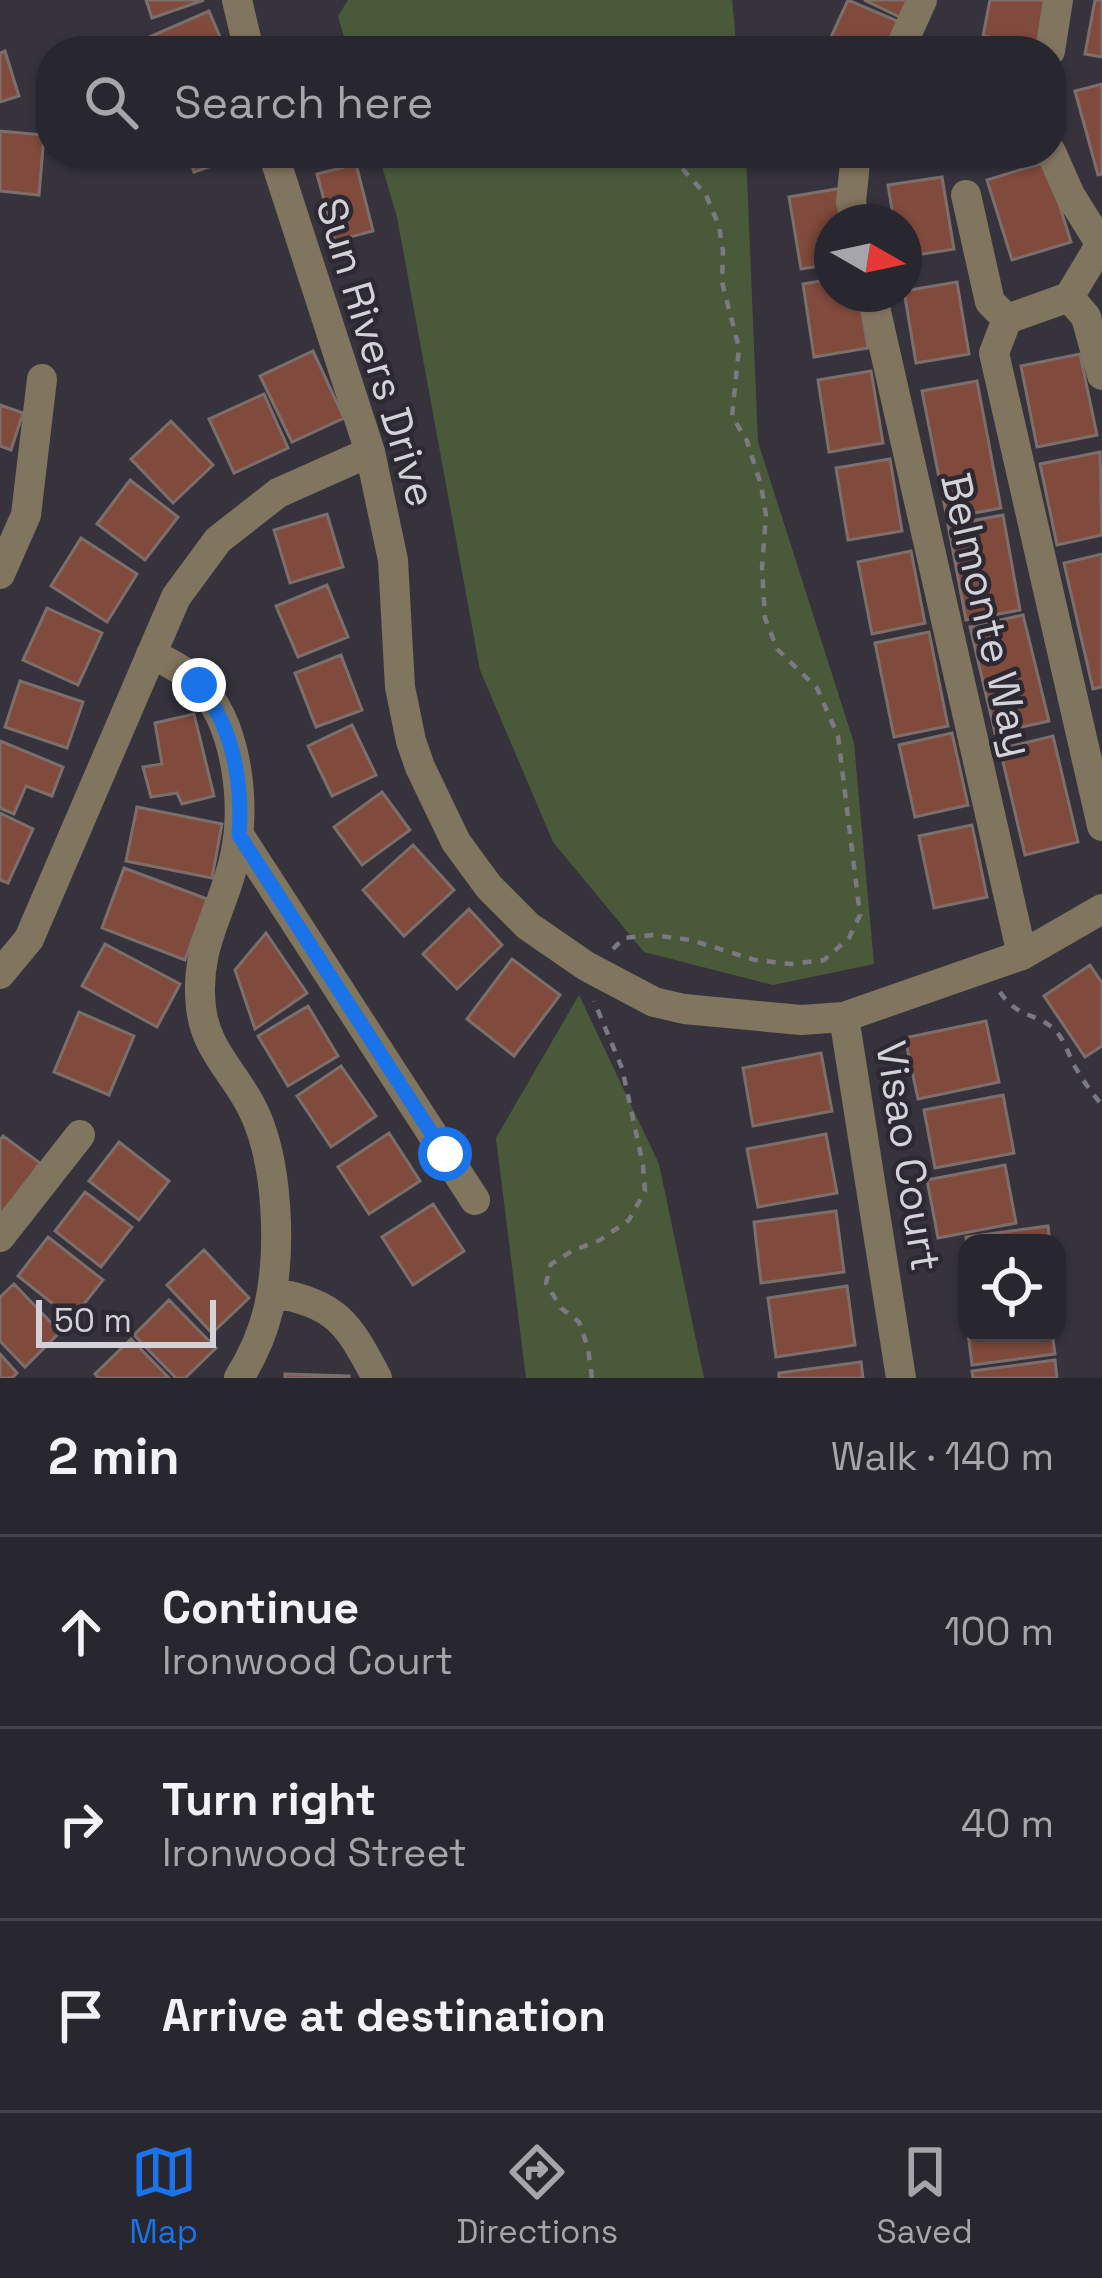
<!DOCTYPE html>
<html lang="en">
<head>
<meta charset="utf-8">
<style>
  :root { --surface:#28262e; --page:#302e36; --text:#f1f3f6; --muted:#a5a5aa; --line:#44434a; --accent:#1a73e8 }
  body { margin:0; font-family:"Space Grotesk",sans-serif; background:var(--page); color:var(--text) }
  .controls { position:absolute; right:36px; bottom:36px; display:grid; overflow:hidden; border-radius:24px; box-shadow:0 3px 9px #0004 }
  .controls button { width:108px; height:108px; display:grid; place-items:center; padding:0; border:0; border-bottom:3px solid var(--line); background:var(--surface); color:var(--text); font:60px sans-serif }
  .compass { position:absolute; left:814px; top:204px; width:108px; height:108px; border-radius:50%; background:var(--surface); box-shadow:0 3px 9px #0004; rotate:99deg }
  .scale { position:absolute; left:36px; bottom:30px; width:180px; box-sizing:border-box; padding-left:12px; border:6px solid #d4d2d9; border-top:0; font-size:33px; line-height:42px; white-space:nowrap; color:#d4d2d9; -webkit-text-stroke:9px #2c2933; paint-order:stroke }
  .stop { position:absolute; width:36px; height:36px; margin:-27px; border:9px solid #1a73e8; border-radius:50%; background:#fff }
  .stop.end { background:#1a73e8; border-color:#fff; box-shadow:0 3px 12px #0008 }
  .list { margin:0; padding:0; list-style:none }
  h2 { display:flex; justify-content:space-between; align-items:center; height:156px; margin:0; padding:0 48px; font-size:51px }
  h2 small { font-size:39px; font-weight:400; color:var(--muted) }
  .list li { display:grid; grid-template-columns:78px 1fr auto; gap:36px; align-items:center; box-sizing:border-box; height:192px; padding:0 48px; border-top:3px solid var(--line) }
  .list b { display:block; font-size:45px; white-space:nowrap }
  .list p { margin:0; font-size:39px; white-space:nowrap; color:var(--muted) }
  .list em { font-size:39px; font-style:normal; color:var(--muted) }
  .icon { flex:none; width:66px; height:66px; fill:none; stroke:currentColor; stroke-width:2; stroke-linecap:round; stroke-linejoin:round }
  .map { position:relative; flex:none; width:1102px; height:1378px; overflow:hidden }
  .search { position:absolute; background:var(--surface); box-shadow:0 3px 9px #0004; left:36px; right:36px; top:36px; height:132px; display:flex; align-items:center; gap:30px; box-sizing:border-box; padding:0 42px; border-radius:48px; color:var(--muted); font-size:45px }
  .sheet { height:732px; background:var(--surface) }
  nav { display:flex; justify-content:space-around; align-items:center; box-sizing:border-box; height:168px; border-top:3px solid var(--line); background:var(--surface); font-size:33px; color:var(--muted) }
  nav a { display:grid; justify-items:center; gap:6px }
  nav .on { color:var(--accent) }
  .map>svg:first-child { display:block }
</style>
</head>
<body>
<div class="map">
<svg width="1102" height="1378" viewBox="0 0 1102 1378">
  <rect width="100%" height="100%" fill="#36333d"/>
  <path fill="#4b593b" d="M348 0H732L737 51H348L338 16Z
    M378 153H746L758 442 854 743 874 964 773 985 644 952 553 842 480 670 397 217Z
    M579 995 659 1164 704 1378H526L496 1138Z"/>
  <path fill="#804a3d" stroke="#7c6f6b" stroke-width="3" d="M146 0H204L152 18Z
    M848 0 902 23 889 51H860L831 37Z
    M864 0H915L906 20Z
    M990 0H1046L1038 46 983 36Z
    M1095 0H1102V57L1085 54Z
    M209 11 226 51H144L140 41Z
    M5 51 19 96 0 102V53Z
    M1102 84V174L1098 175 1075 91Z
    M0 131 44 135 39 195 0 191Z
    M188 153H239L240 156 194 172Z
    M811 153H843L837 165Z
    M1046 162 1071 242 1012 260 987 180Z
    M356 164 373 231 335 241 317 174Z
    M942 177 954 249 904 257V222H894L888 185Z
    M842 188 848 222H832V264L801 269 789 197Z
    M832 279V294H859L868 348 814 357 803 284Z
    M957 282 969 354 916 363 904 291Z
    M313 351 344 418 292 442 260 376Z
    M1080 354 1097 435 1037 447 1021 366Z
    M871 371 883 443 829 452 818 380Z
    M977 381 1001 508 947 518 922 391Z
    M264 394 288 448 234 473 209 419Z
    M0 405 23 413 11 450 0 446Z
    M171 421 213 465 173 503 131 459Z
    M1100 452 1102 535 1057 545 1040 464Z
    M890 459 902 531 848 540 836 468Z
    M130 480 178 517 145 560 97 524Z
    M327 514 343 567 290 583 274 530Z
    M1003 515 1020 610 966 620 948 525Z
    M81 538 137 574 107 622 51 586Z
    M911 551 925 623 872 634 858 562Z
    M1102 554V687L1093 689 1064 563Z
    M327 585 348 637 298 657 276 606Z
    M47 608 102 633 78 685 23 660Z
    M1023 615 1049 721 995 733 970 627Z
    M929 632 948 726 894 737 875 643Z
    M341 655 362 710 316 727 295 673Z
    M20 681 83 702 67 748 5 727Z
    M194 714 214 796 182 804 177 793 151 797 143 767 162 764 155 723Z
    M352 725 376 775 332 796 308 746Z
    M952 733 968 805 915 817 899 745Z
    M1053 736 1078 842 1025 855 1000 749Z
    M0 741 63 767 52 796 26 786 14 814 0 808Z
    M382 792 410 830 362 865 334 827Z
    M137 807 222 824 212 878 126 861Z
    M0 813 33 829 8 883 0 880Z
    M972 825 987 897 934 908 919 836Z
    M413 845 454 890 404 936 363 890Z
    M124 868 207 899 185 960 102 928Z
    M469 909 502 945 457 989 423 954Z
    M266 933 307 993 255 1029 235 970Z
    M105 944 180 984 157 1027 82 986Z
    M512 959 560 995 514 1056 467 1019Z
    M1090 965 1102 983V1046L1085 1057 1044 996Z
    M308 1006 338 1056 288 1086 258 1036Z
    M79 1012 134 1036 109 1095 54 1072Z
    M986 1021 999 1082 918 1099 905 1038Z
    M821 1053 832 1111 753 1126 743 1068Z
    M341 1066 376 1116 331 1147 297 1096Z
    M1003 1095 1014 1153 935 1168 924 1110Z
    M389 1133 420 1181 369 1214 338 1167Z
    M826 1134 837 1193 758 1207 747 1149Z
    M3 1136 40 1163 0 1218V1140Z
    M119 1142 169 1181 139 1220 89 1181Z
    M1005 1165 1016 1223 938 1238 927 1180Z
    M85 1192 132 1227 101 1267 55 1231Z
    M433 1204 464 1251 413 1285 382 1237Z
    M836 1211 844 1272 761 1283 754 1222Z
    M1048 1226 1050 1243H967V1246L966 1237Z
    M48 1237 103 1280 72 1319 18 1276Z
    M204 1250 249 1298 212 1333 167 1285Z
    M14 1284 60 1332 25 1367 0 1341V1297Z
    M847 1286 855 1345 776 1357 768 1298Z
    M169 1300 216 1348 185 1378H176L134 1335Z
    M968 1333H1052L1055 1354 972 1365Z
    M131 1339 169 1378H99L95 1374Z
    M0 1354 17 1373 12 1378H0Z
    M1055 1360 1057 1378H973L972 1371Z
    M861 1362 863 1378H779V1373Z
    M285 1374 349 1376V1378H285Z"/>
  <g fill="none" stroke-linecap="round" stroke-linejoin="round">
    <path stroke="#7b7981" stroke-width="4.5" stroke-dasharray="9 9" stroke-linecap="butt" d="M613 949 624 938 653 935 691 940 755 960 791 964 824 960 849 938 860 915 838 736 817 688 777 649 765 618 762 568 766 515 761 485 747 441 732 416 739 348 722 282 723 251 719 226 706 195 670 155
      M1000 992C1018 1019 1036 1012 1055 1030 1064 1039 1068 1053 1074 1065 1082 1079 1091 1092 1102 1105
      M592 1378 588 1348 579 1322 561 1308 546 1283 551 1264 572 1251 600 1240 629 1220 645 1191 643 1165 622 1068 594 1001"/>
    <path stroke="#80755f" stroke-width="30" d="M237 0 249 51
      M899 51 922 0
      M1050 51 1058 0
      M1051 152 1070 195 1100 243
      M273 153 370 452 393 560 400 687 411 741 420 767 456 842 489 887 528 926 586 966 654 1002 684 1009 801 1020 844 1017 1022 955 1102 909
      M966 195 990 302 1007 319
      M855 222 851 202 856 153
      M872 294 1022 955
      M1069 297 1086 317 1102 375
      M1007 319 994 353 1102 826
      M1007 319 1069 297 1102 242
      M0 574 26 515 42 379
      M151 654C168 662 184 670 197 683 238 722 246 805 235 856 223 912 194 946 201 1007 205 1048 232 1070 250 1104 279 1157 282 1253 268 1311 262 1335 252 1357 239 1378
      M239 835 475 1200
      M0 974 29 939 176 597 218 540 278 493 370 452
      M844 1017 901 1378
      M0 1237 80 1135
      M272 1292C337 1305 347 1321 377 1378"/>
  </g>
  <g fill="none" stroke-linecap="round" stroke-linejoin="round">
    <path stroke="#1a73e8" stroke-width="15" d="M199 685C233 726 243 783 239 835L445 1154"/>
  </g>
  <g text-anchor="middle" stroke-width="9" stroke-linejoin="round" paint-order="stroke">
    <g font-size="42" fill="#d4d2d9" stroke="#2c2933">
      <text transform="translate(377 352) rotate(73)" y="15">Sun Rivers Drive</text>
      <text transform="translate(988 615) rotate(77)" y="15">Belmonte Way</text>
      <text transform="translate(909 1156) rotate(81)" y="15">Visao Court</text>
    </g>
  </g>
</svg>
<div class="controls">
<button><svg class="icon" aria-label="locate" viewBox="0 0 24 24"><circle cx="12" cy="12" r="6"/><path d="M12 2v4M12 18v4M2 12h4M18 12h4"/></svg></button>
</div>
<svg class="compass" viewBox="-18 -18 36 36"><path d="M0-13l5 13h-10z" fill="#e53935"/><path d="M0 13l5-13h-10z" fill="#a5a5aa"/></svg>
<div class="scale">50 m</div>
<div class="stop" style="left:445px;top:1154px"></div>
<div class="stop end" style="left:199px;top:685px"></div>
<div class="search"><svg class="icon" aria-label="search" viewBox="0 0 24 24"><circle cx="10" cy="10" r="6"/><path d="M15 15l6 6"/></svg>Search here</div>
</div>
<section class="sheet">
<h2>2 min<small>Walk · 140 m</small></h2>
<ul class="list">
<li><svg class="icon" aria-label="ahead" viewBox="0 0 24 24"><path d="M12 20V5M6 11l6-6 6 6"/></svg><div><b>Continue</b><p>Ironwood Court</p></div><em>100 m</em></li>
<li><svg class="icon" aria-label="right" viewBox="0 0 24 24"><path d="M7 20v-9h11M14 6l5 5-5 5"/></svg><div><b>Turn right</b><p>Ironwood Street</p></div><em>40 m</em></li>
<li><svg class="icon" aria-label="arrive" viewBox="0 0 24 24"><path d="M6 21V4h12l-3 4 3 4H6"/></svg><div><b>Arrive at destination</b></div></li>
</ul>
</section>
<nav>
<a class="on"><svg class="icon" aria-label="map" viewBox="0 0 24 24"><path d="M3 6l6-2 6 2 6-2v14l-6 2-6-2-6 2zM9 4v14M15 6v14"/></svg>Map</a>
<a><svg class="icon" aria-label="directions" viewBox="0 0 24 24"><path d="M12 3l9 9-9 9-9-9zM9 14v-3h6M13 9l2 2-2 2"/></svg>Directions</a>
<a><svg class="icon" aria-label="saved" viewBox="0 0 24 24"><path d="M7 4h10v16l-5-4-5 4z"/></svg>Saved</a>
</nav>
</body>
</html>
